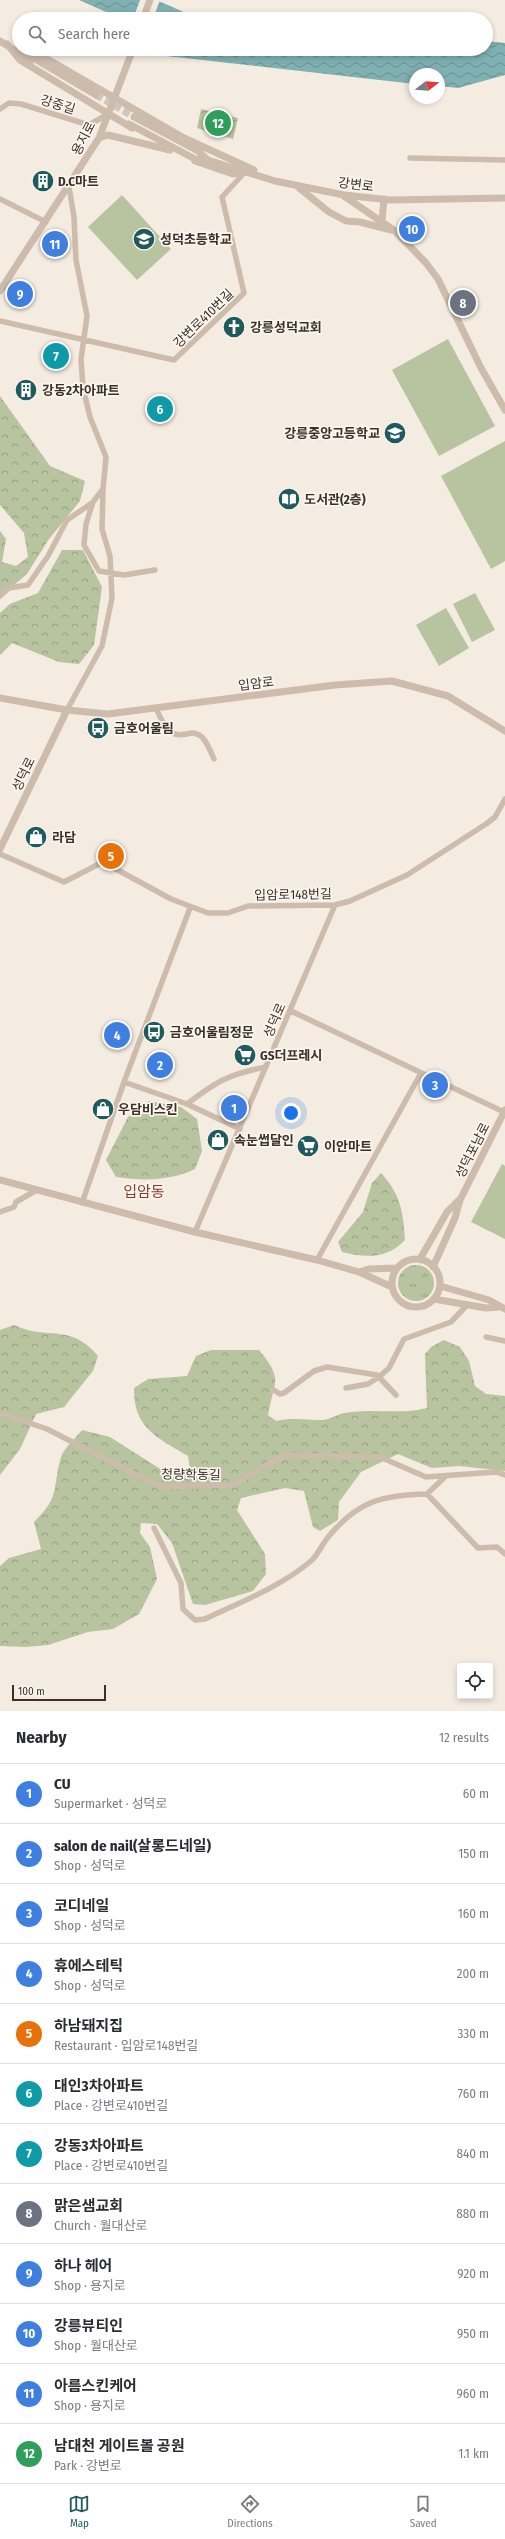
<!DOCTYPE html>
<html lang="en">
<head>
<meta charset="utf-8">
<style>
  :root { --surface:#fff; --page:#f2f2f3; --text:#2b2b33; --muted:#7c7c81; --line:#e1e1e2; --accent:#1f5a5e }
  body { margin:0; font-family:"Fira Sans Condensed","Noto Sans KR",sans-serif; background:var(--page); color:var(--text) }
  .controls { position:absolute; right:12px; bottom:12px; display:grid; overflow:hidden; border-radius:4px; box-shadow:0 2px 6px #0003 }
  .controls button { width:36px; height:36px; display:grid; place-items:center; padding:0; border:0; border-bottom:1px solid var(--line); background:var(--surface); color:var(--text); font:20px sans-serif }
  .compass { position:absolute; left:409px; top:68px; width:36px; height:36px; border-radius:50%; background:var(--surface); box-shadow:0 2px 6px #0003; rotate:73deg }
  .scale { position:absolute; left:12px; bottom:10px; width:94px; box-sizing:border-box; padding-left:4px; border:2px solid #3b302b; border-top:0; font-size:11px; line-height:14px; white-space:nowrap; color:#3b302b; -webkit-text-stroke:3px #fbf5ee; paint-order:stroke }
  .you { position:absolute; left:291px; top:1113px; width:14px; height:14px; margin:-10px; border:3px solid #fff; border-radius:50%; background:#1a73e8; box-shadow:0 0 0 6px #1a73e833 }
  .badge { display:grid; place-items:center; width:26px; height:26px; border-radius:50%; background:var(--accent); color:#fff; font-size:13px; font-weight:700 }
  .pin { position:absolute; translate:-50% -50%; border:2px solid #fff; box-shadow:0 1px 4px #0006 }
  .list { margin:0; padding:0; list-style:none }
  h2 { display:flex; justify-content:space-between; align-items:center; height:52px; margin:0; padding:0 16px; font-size:17px }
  h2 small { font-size:13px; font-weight:400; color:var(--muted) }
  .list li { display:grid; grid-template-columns:26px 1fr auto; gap:12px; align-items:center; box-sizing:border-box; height:60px; padding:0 16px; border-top:1px solid var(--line) }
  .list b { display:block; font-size:15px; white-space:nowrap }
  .list p { margin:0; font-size:13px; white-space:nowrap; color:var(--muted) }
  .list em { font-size:13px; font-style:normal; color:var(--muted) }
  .icon { flex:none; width:22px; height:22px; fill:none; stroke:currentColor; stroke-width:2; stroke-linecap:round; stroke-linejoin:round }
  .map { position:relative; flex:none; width:505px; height:1711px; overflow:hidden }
  .search { position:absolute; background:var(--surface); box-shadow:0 2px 6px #0003; left:12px; right:12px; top:12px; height:44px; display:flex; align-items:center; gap:10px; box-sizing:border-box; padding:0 14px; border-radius:22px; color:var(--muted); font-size:15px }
  .sheet { height:772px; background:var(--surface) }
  nav { display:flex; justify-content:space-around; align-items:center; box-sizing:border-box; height:56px; border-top:1px solid var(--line); background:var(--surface); font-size:11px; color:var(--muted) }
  nav a { display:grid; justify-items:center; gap:2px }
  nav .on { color:var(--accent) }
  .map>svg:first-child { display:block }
</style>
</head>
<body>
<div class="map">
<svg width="505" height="1711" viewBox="0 0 505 1711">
  <defs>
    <pattern id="grass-tufts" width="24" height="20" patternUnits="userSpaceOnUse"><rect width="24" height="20" fill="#b8c4a0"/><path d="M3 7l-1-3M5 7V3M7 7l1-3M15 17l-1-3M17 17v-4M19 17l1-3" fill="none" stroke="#97a083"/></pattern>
    <pattern id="forest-crowns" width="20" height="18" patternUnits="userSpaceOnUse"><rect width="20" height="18" fill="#b8c4a0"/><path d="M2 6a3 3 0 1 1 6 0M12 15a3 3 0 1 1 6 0" fill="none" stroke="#97a083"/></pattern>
    <pattern id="water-waves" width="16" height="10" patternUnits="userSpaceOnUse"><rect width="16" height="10" fill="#7fb0b2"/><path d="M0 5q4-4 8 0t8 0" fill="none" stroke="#699091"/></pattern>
  </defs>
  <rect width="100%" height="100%" fill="#f4ebe1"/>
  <path fill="url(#grass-tufts)" d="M398 1283a18 18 0 1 1 36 0a18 18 0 1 1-36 0Z"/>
  <path fill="url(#forest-crowns)" d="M201 109 238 118 233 139 197 128Z
    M0 396 50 466 85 481 80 501 49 539 27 574 0 597V531L6 539 2 562 16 566 28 557 24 533 0 505Z
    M62 550H83L102 587 94 645 79 664 59 662 12 643 0 655V613L10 604 38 593Z
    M149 1101 181 1107 197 1119 202 1151 195 1169C170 1181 143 1181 116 1177L106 1160 128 1117Z
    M381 1173C401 1195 403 1211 405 1240 387 1259 366 1258 342 1252L338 1242 363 1212 372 1183Z
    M14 1325C47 1341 70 1322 98 1356L93 1371 64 1407 36 1414 20 1449 0 1475V1330Z
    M444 1340 460 1347 469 1361 475 1386 486 1394 505 1396V1471L459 1466 432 1468 398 1454 361 1472 339 1502 338 1520 320 1531 313 1527 304 1491 285 1488 241 1498 237 1510 265 1554 266 1574 253 1591 205 1605 193 1604 172 1543 157 1524 141 1523 140 1533 150 1547 157 1579 139 1614 113 1629 88 1632 48 1645 25 1647 0 1646V1566L9 1558 41 1549 34 1522C61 1496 52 1488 61 1457 64 1448 76 1438 82 1430L110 1437 165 1472 178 1475 190 1470 188 1456C157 1438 133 1427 134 1388L148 1379 187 1376 196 1356 211 1350H259C284 1380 274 1381 268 1415L276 1421C294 1417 304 1420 322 1420 330 1420 337 1414 345 1413 372 1408 401 1415 427 1408L425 1354 431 1347Z"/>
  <path fill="#b8c4a0" d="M122 195 171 249 137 280 88 227Z
    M448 339 495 426 439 456 392 370Z
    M505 441V561L491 569 441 476Z
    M475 593 495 630 472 642 453 604Z
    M446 608 469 648 439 666 416 625Z
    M502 1164 505 1166V1239L471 1222Z"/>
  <path fill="url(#water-waves)" d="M79 0H156L200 19H122Z
    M486 41 505 43V75L458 88 439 86V74H415V84L149 54 146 49H486Z"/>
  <path fill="#f4ebe1" d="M140 0H160L153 19H133Z"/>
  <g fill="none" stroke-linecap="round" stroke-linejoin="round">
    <path stroke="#cfc6bd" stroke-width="7" stroke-dasharray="7 3.5" stroke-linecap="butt" d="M96 95 134 117"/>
    <path stroke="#cdbbac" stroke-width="5.5" d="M0 109 9 103 21 104 89 125 108 114
      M410 158 505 160
      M69 187 74 217 76 260 87 316 81 359 83 388 90 417 106 457 103 489 93 502 86 524 84 545 99 571 124 575 155 570
      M0 199 46 222
      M0 321 174 360 244 293 222 197 245 172
      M0 596 9 588 28 585 48 556 67 520 92 503
      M156 708C175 755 187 723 202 737 207 742 211 752 214 759
      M67 710 102 646 112 598 110 556 102 529 103 490
      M0 854 64 882 103 862 171 899 208 913H228L248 906 335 905 350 901 407 875 486 824 495 817 505 799
      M291 1011 504 1112
      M124 1082 187 1104 240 1129
      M187 1104C217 1081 229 1074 266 1067
      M82 1203 124 1082 190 908
      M0 1212 14 1207 16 1202 35 1191
      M195 1232 335 905
      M317 1260 421 1073
      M486 1337 505 1341
      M346 1388 368 1384 379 1377 389 1368 404 1339 451 1322 467 1305
      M272 1389 280 1394 284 1393 314 1371 327 1367 377 1375 396 1395
      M0 1413 47 1429 160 1487 232 1485 284 1455 380 1457 426 1477 496 1472 505 1475
      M427 1494 478 1548 497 1547 505 1554
      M154 1528 181 1583 183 1609 195 1620 205 1619C241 1602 280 1587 311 1561 318 1555 322 1544 329 1536 358 1501 382 1495 427 1494L446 1476"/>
    <path stroke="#cdbbac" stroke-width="7" d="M143 19 150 0
      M0 41 24 56 30 63
      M7 44 20 60 132 128
      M30 49 184 138 254 170
      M24 56H30L96 95
      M134 117 198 151 208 160
      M129 124 195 159 208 160 275 181 344 195 390 200 505 198
      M99 138 108 135 170 150
      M195 161 233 174 244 172
      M298 187 329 212 346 221 360 222 391 230
      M344 196 395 231 426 263 438 279 481 368 505 410
      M382 221 384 199
      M0 291 99 138 133 49
      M0 698 67 710 108 714 335 685 392 681 448 696 505 731
      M0 849 67 710
      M0 1180 195 1232 317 1260 359 1272 392 1287
      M420 1259 447 1212 459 1200
      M392 1283a24 24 0 1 1 48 0a24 24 0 1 1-48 0Z
      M433 1267 455 1218 460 1200 505 1110
      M359 1272 369 1269 397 1268
      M440 1286 489 1300 505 1309
      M434 1299 486 1308 499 1307"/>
  </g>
  <defs>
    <g id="building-disc" transform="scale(1.15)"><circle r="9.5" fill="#1f5a5e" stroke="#fbf5ee"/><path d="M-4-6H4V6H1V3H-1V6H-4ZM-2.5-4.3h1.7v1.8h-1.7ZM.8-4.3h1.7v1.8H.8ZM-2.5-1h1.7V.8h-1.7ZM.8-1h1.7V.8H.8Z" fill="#fff"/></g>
    <g id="school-disc" transform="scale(1.15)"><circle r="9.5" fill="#1f5a5e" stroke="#fbf5ee"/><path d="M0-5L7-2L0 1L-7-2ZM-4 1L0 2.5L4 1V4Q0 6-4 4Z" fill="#fff"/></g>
    <g id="church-disc" transform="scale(1.15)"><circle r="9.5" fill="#1f5a5e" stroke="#fbf5ee"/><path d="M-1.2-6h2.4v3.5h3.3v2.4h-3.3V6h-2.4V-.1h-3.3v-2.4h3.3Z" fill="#fff"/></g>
    <g id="library-disc" transform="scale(1.15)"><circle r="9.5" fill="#1f5a5e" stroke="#fbf5ee"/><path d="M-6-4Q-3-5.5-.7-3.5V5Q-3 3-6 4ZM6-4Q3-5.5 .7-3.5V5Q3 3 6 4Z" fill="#fff"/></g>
    <g id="bus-disc" transform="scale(1.15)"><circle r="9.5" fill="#1f5a5e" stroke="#fbf5ee"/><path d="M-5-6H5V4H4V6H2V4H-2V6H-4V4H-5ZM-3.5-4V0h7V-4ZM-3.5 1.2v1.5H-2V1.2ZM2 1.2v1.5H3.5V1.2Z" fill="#fff"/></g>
    <g id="shop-disc" transform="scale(1.15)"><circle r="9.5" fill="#1f5a5e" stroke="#fbf5ee"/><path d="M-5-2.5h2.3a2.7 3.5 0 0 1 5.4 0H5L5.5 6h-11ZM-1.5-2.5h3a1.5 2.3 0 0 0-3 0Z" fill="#fff"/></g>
    <g id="supermarket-disc" transform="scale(1.15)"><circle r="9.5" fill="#1f5a5e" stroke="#fbf5ee"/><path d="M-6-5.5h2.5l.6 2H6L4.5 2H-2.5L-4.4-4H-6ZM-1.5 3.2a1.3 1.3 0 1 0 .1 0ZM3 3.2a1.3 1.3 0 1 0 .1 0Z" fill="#fff"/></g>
  </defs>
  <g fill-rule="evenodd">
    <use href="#building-disc" x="43" y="181"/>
    <use href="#school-disc" x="144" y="239"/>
    <use href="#church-disc" x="234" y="327"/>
    <use href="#building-disc" x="26" y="390"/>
    <use href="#school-disc" x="395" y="433"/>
    <use href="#library-disc" x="289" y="499"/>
    <use href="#bus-disc" x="98" y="728"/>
    <use href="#shop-disc" x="36" y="837"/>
    <use href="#bus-disc" x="154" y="1032"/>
    <use href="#supermarket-disc" x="245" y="1055"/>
    <use href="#shop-disc" x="103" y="1109"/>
    <use href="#shop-disc" x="218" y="1140"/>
    <use href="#supermarket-disc" x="308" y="1146"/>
  </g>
  <g text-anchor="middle" stroke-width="3.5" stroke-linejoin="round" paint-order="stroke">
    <g font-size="13" fill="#3b302b" stroke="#fbf5ee">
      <text transform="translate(58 104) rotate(17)" y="5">강중길</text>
      <text transform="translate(83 138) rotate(-63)" y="5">용지로</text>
      <text transform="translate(356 184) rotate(7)" y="5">강변로</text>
      <text transform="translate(203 318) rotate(-44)" y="5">강변로410번길</text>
      <text transform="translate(256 683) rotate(-7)" y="5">입암로</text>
      <text transform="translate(23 774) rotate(-64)" y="5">성덕로</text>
      <text transform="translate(293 894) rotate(-1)" y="5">입암로148번길</text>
      <text transform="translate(274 1020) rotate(-66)" y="5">성덕로</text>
      <text transform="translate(472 1150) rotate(-63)" y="5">성덕포남로</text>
      <text transform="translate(191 1474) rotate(1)" y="5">청량학동길</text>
    </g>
    <g font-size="13" font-weight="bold" fill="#3b302b" stroke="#fbf5ee" text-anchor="start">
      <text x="58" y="186">D.C마트</text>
      <text x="160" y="244">성덕초등학교</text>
      <text x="250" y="332">강릉성덕교회</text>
      <text x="42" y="395">강동2차아파트</text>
      <text x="380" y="438" text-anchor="end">강릉중앙고등학교</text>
      <text x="304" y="504">도서관(2층)</text>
      <text x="114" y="733">금호어울림</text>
      <text x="52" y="842">라담</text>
      <text x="170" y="1037">금호어울림정문</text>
      <text x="260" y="1060">GS더프레시</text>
      <text x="118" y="1114">우담비스킨</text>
      <text x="234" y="1145">속눈썹달인</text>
      <text x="324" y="1151">이안마트</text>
    </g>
    <g font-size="15" fill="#8c3b22" stroke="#fbf5ee">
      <text x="144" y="1197">입암동</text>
    </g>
  </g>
</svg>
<div class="controls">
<button><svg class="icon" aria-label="locate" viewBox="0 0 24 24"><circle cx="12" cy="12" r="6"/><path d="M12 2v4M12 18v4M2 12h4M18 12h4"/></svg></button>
</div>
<svg class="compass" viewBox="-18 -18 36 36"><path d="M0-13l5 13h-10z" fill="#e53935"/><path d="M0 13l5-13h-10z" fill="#7c7c81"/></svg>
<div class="scale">100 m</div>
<div class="you"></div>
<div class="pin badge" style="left:234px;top:1108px;background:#3f7fe0">1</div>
<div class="pin badge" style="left:160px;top:1065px;background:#3f7fe0">2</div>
<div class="pin badge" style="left:435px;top:1085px;background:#3f7fe0">3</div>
<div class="pin badge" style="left:117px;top:1035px;background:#3f7fe0">4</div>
<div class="pin badge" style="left:111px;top:856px;background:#e8710a">5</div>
<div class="pin badge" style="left:160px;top:409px;background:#0f9aa8">6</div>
<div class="pin badge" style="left:56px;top:356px;background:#0f9aa8">7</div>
<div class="pin badge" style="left:463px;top:303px;background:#6b7280">8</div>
<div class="pin badge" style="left:20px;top:294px;background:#3f7fe0">9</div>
<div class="pin badge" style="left:412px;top:229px;background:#3f7fe0">10</div>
<div class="pin badge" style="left:55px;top:244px;background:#3f7fe0">11</div>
<div class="pin badge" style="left:218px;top:123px;background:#2e9e5b">12</div>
<div class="search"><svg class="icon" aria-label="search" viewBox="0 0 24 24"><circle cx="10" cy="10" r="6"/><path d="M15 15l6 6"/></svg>Search here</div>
</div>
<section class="sheet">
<h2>Nearby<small>12 results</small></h2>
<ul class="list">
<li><span class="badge" style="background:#3f7fe0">1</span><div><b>CU</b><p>Supermarket · 성덕로</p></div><em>60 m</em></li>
<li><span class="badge" style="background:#3f7fe0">2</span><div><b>salon de nail(살롱드네일)</b><p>Shop · 성덕로</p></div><em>150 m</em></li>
<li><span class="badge" style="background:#3f7fe0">3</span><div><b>코디네일</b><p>Shop · 성덕로</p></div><em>160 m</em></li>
<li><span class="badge" style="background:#3f7fe0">4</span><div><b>휴에스테틱</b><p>Shop · 성덕로</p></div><em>200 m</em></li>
<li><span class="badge" style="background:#e8710a">5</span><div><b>하남돼지집</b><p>Restaurant · 입암로148번길</p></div><em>330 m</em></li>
<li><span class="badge" style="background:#0f9aa8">6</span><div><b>대인3차아파트</b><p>Place · 강변로410번길</p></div><em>760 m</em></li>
<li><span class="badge" style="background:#0f9aa8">7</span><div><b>강동3차아파트</b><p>Place · 강변로410번길</p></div><em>840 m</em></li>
<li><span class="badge" style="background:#6b7280">8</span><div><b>맑은샘교회</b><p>Church · 월대산로</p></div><em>880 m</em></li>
<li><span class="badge" style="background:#3f7fe0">9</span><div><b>하나 헤어</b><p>Shop · 용지로</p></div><em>920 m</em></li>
<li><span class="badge" style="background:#3f7fe0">10</span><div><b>강릉뷰티인</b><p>Shop · 월대산로</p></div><em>950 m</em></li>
<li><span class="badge" style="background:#3f7fe0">11</span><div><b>아름스킨케어</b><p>Shop · 용지로</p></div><em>960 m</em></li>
<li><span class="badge" style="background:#2e9e5b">12</span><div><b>남대천 게이트볼 공원</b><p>Park · 강변로</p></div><em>1.1 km</em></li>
</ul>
</section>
<nav>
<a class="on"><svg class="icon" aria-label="map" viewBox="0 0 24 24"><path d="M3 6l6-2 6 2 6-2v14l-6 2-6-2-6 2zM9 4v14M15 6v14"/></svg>Map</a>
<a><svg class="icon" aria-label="directions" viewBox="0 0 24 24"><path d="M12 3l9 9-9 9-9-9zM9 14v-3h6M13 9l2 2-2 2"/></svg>Directions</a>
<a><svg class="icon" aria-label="saved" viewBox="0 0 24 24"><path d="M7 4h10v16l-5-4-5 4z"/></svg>Saved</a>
</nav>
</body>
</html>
